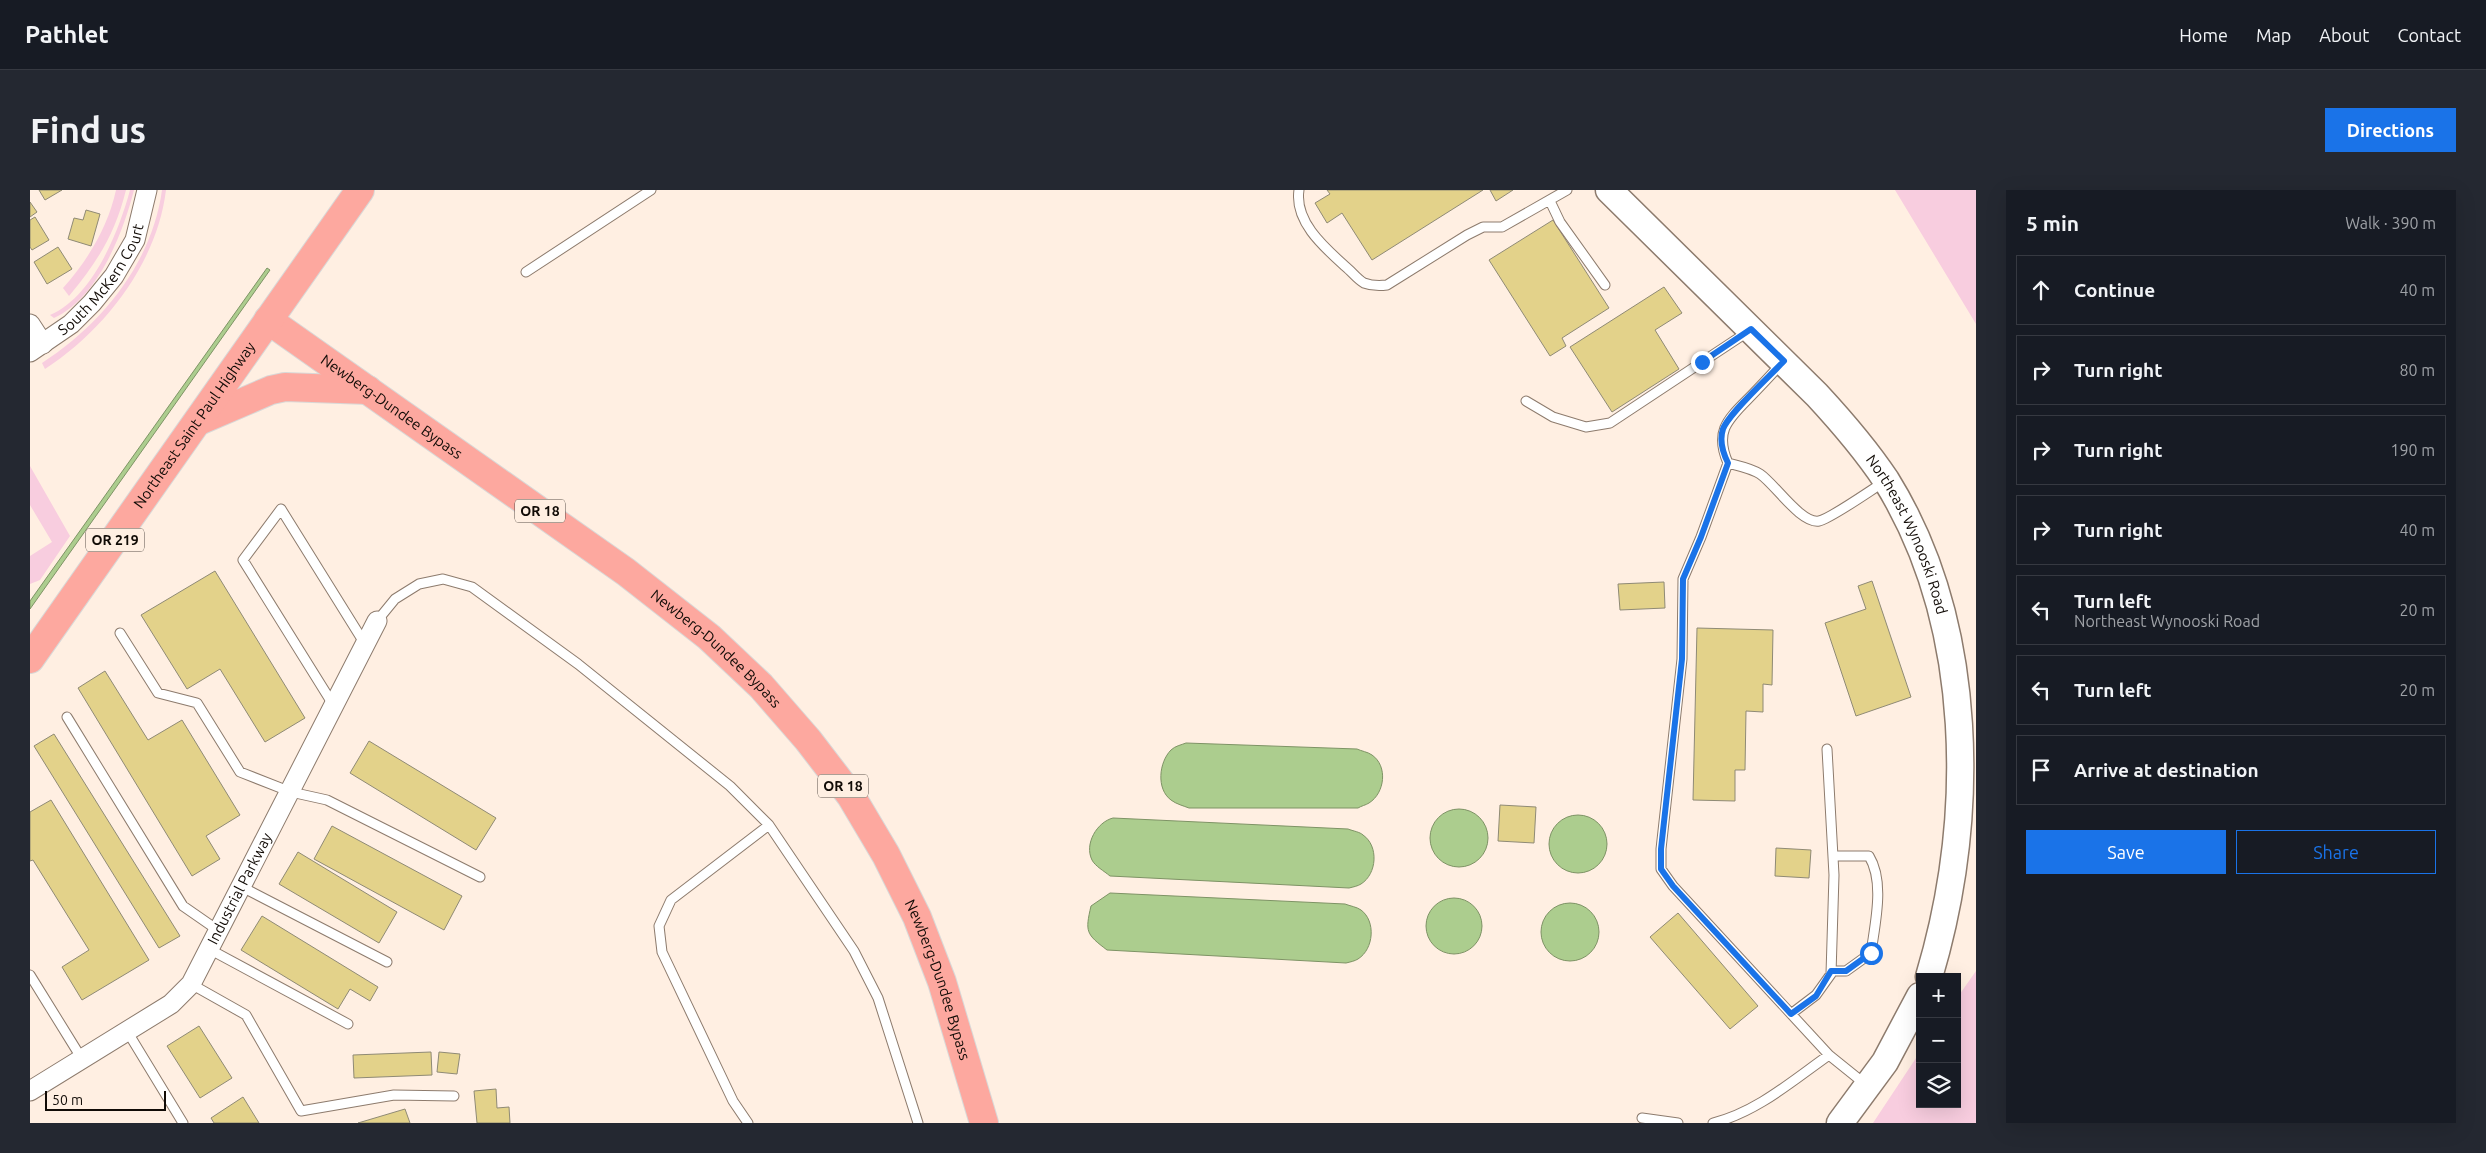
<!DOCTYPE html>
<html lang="en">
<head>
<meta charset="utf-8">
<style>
  :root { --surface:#171b24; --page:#242831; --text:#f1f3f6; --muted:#9ea1a6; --line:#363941; --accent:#1a73e8 }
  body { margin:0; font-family:Ubuntu,sans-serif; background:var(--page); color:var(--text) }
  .controls { position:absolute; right:15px; bottom:15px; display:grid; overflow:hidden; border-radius:0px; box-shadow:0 5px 20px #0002 }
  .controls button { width:45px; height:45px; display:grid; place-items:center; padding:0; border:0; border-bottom:1px solid var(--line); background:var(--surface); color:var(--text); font:25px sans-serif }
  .scale { position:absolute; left:15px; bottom:12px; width:121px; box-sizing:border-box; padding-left:5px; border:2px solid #110b06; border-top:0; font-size:14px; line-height:18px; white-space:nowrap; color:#110b06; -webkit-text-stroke:4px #ffefe2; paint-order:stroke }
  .stop { position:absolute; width:15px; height:15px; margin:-11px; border:4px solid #1a73e8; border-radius:50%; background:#fff }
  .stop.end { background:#1a73e8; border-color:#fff; box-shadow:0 1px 5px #0008 }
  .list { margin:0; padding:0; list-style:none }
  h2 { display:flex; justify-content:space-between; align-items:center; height:65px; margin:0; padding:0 20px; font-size:21px }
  h2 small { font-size:16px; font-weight:400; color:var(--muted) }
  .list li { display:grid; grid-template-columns:32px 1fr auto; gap:15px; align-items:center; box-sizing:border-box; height:70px; margin:0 10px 10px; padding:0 10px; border:1px solid var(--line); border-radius:0px }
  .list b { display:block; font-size:19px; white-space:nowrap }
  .list p { margin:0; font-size:16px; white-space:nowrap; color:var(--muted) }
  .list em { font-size:16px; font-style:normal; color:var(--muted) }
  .actions { display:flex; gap:10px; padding:15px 20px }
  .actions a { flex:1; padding:11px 0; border:1px solid var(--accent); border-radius:0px; text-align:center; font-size:18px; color:var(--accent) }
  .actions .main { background:var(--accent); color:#fff }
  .icon { flex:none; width:28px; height:28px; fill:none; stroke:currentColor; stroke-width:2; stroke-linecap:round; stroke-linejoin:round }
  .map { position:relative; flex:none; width:1946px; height:933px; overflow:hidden; border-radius:0px }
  header { display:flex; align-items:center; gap:30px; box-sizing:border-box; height:70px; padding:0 25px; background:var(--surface); border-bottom:1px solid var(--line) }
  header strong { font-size:24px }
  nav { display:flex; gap:28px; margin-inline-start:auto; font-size:18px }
  .intro { display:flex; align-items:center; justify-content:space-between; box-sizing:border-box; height:120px; padding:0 30px }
  h1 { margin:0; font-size:35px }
  .button { padding:12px 22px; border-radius:0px; background:var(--accent); color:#fff; font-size:18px; font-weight:700 }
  main { display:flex; gap:30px; padding:0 30px }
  aside { flex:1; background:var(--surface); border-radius:0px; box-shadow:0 5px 20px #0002 }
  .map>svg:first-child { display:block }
</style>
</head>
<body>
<header>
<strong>Pathlet</strong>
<nav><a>Home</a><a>Map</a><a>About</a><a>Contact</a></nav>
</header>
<div class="intro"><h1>Find us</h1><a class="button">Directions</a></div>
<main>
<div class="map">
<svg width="1946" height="933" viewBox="0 0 1946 933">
  <rect width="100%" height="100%" fill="#ffefe2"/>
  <path fill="#f8cddf" d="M86 0H96C85 44 68 71 39 106L33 98C58 70 78 37 86 0Z
    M100 0H104C93 43 68 108 24 128L20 125C63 107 89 41 100 0Z
    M132 0H136C127 73 75 140 15 179L12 173C72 134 122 73 132 0Z
    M1865 0H1946V134Z
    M0 276 40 346 10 390 0 394V366L22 352 0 315Z
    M1946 781V933H1843L1890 862V914H1927V808Z"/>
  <path fill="#accd8e" stroke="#7e9365" d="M237 78 240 80 0 419V411Z
    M1156 553 1327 559C1331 561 1338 562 1342 565 1358 576 1355 603 1339 613 1336 615 1331 616 1328 618H1159C1154 616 1146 614 1141 610 1126 599 1129 572 1141 560 1145 556 1151 555 1156 553Z
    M1400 648a29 29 0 1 1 58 0a29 29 0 1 1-58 0Z
    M1519 654a29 29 0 1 1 58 0a29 29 0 1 1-58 0Z
    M1083 628 1318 639C1323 641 1330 642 1333 645 1349 656 1347 684 1331 694 1328 696 1323 697 1319 698L1080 686C1074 681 1065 676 1062 670 1054 654 1067 632 1083 628Z
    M1080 703 1315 714C1320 716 1327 717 1331 720 1346 731 1344 759 1328 769 1325 771 1320 772 1316 773L1077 760C1056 744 1055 742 1061 716Z
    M1396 736a28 28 0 1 1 56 0a28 28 0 1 1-56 0Z
    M1511 742a29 29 0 1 1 58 0a29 29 0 1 1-58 0Z"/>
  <path fill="#e3d28a" stroke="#8f8a75" d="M9 0H32L15 10Z
    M1297 0H1453L1342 70 1312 23 1297 33 1285 13 1300 4Z
    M1460 0H1483L1466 11Z
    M0 12 7 22 0 27Z
    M56 20 70 24 61 56 38 49 44 28 53 30Z
    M5 27 19 50 2 60 0 57V30Z
    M1523 30 1579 118 1532 148 1536 156 1520 166 1459 70Z
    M28 57 42 79 17 94 4 72Z
    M1634 97 1652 123 1625 140 1649 179 1582 222 1540 157Z
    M185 381 275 528 235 552 190 479 157 499 111 425Z
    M1842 391 1881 507 1826 526 1795 433 1836 419 1828 396Z
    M1634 392 1635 418 1590 420 1588 394Z
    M1667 438 1743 440 1742 495 1733 494V522L1716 521 1715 580H1705V611L1663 610Z
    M75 481 118 550 152 530 210 625 176 646 190 669 162 686 48 498Z
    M24 544 150 746 129 758 4 556Z
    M339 551 466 628 446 660 320 583Z
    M21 610 119 770 52 810 32 777 59 760 3 670 0 671V622Z
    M1470 615 1506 617 1504 653 1468 651Z
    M302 636 432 706 414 740 284 669Z
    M1746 658 1781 660 1779 688 1745 686Z
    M268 662 367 722 349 753 249 694Z
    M1648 723 1728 816 1700 839 1620 747Z
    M232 726 348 797 340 811 320 799 308 819 211 760Z
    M169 836 202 888 170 908 137 856Z
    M401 862 402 885 324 888 323 865Z
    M409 862 430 864 427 884 407 882Z
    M466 899 467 918 479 917 480 933H447L444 901Z
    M213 907 229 933H184L181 928Z
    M375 919 380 933H328Z"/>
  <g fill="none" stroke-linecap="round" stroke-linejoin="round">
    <g stroke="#8d7b6d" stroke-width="11">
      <path id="lane" d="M1269 0C1264 32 1295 58 1316 77 1322 82 1328 90 1334 93 1342 96 1349 96 1357 95L1437 45 1453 37H1472L1537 0
        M1520 11 1530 32 1575 95
        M496 82 621 0
        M1752 173C1740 186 1729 198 1717 210 1696 231 1685 243 1698 273 1709 276 1721 278 1730 284 1745 294 1771 334 1789 331 1800 329 1841 300 1854 292
        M1496 211 1523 227 1556 237 1580 233 1719 141
        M1698 273 1671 347 1653 389 1652 469 1631 659V679L1643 696 1799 865 1835 894
        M347 431 365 409 389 394 413 389 442 397 548 474 700 596 739 635 824 761 848 808 888 933
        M90 443 128 503 167 513 210 582 261 602 297 610 450 687
        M304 516 213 370 251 319 335 454
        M37 527 153 716 189 741
        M212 697 357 772
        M179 759 318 834
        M1801 781H1816L1841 763C1845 733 1855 692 1839 666H1803
        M0 785 52 869
        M161 794 216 825 271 921 364 905 424 906
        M1761 824 1786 805 1801 784 1804 685 1797 559
        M97 841 153 933
        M1612 928 1648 933
        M718 933 703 911 632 762 629 736 641 710 739 635
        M1683 933C1727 922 1762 891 1799 865"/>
    </g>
    <g stroke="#8d7b6d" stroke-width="21">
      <g id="street">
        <path d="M0 134 13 154"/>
        <path id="s1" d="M0 162 41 134 62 113 84 86 105 50 117 0"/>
        <path id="s2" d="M0 901 141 814 161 794 347 431"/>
      </g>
    </g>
    <g stroke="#8d7b6d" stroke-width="29">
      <g id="secondary">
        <path id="s3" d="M1579 0 1787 205C1812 232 1836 260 1856 290 1946 435 1946 629 1899 787"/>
        <path d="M1810 933 1855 872 1890 806"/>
      </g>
    </g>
    <g stroke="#d9d8d7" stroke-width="30">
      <g id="highway">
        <path id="s4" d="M238 130 596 382 679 447 731 496 778 550 821 606 856 665 887 727 912 792 954 933"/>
        <path d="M169 231 241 200 255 197 338 200"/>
        <path id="s5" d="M0 469 330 0"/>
      </g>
    </g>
    <use href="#lane" stroke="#fff" stroke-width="9"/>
    <use href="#street" stroke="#fff" stroke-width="19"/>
    <use href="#secondary" stroke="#fff" stroke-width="26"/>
    <use href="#highway" stroke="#fda89f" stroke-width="28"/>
  </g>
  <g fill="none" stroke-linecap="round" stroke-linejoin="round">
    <path stroke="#1a73e8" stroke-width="6" d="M1672 172 1721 139 1754 171C1740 186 1699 223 1693 239 1689 251 1693 263 1698 273L1671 347 1653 389 1652 469 1631 659V679L1643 696 1761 824 1786 806 1801 781H1816L1841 763"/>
  </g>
  <g text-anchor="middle" stroke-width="4" stroke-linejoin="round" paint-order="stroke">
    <g fill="#ffefe2" stroke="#584f48" stroke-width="1">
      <rect x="485" y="309.5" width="50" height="23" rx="4"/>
      <rect x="56" y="338.5" width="58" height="23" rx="4"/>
      <rect x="788" y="584.5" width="50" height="23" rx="4"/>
    </g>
    <g font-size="14" font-weight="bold" fill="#110b06">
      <text x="510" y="326">OR 18</text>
      <text x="85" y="355">OR 219</text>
      <text x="813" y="601">OR 18</text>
    </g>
    <g font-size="15" fill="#110b06" stroke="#ffefe2">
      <text dy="5" stroke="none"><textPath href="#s1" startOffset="104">South McKern Court</textPath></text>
      <text dy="5" stroke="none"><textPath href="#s4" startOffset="151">Newberg-Dundee Bypass</textPath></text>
      <text dy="5" stroke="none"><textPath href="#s5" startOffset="286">Northeast Saint Paul Highway</textPath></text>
      <text dy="5" stroke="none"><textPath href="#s3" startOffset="460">Northeast Wynooski Road</textPath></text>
      <text dy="5" stroke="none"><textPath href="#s4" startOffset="556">Newberg-Dundee Bypass</textPath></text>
      <text dy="5" stroke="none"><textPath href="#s2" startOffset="301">Industrial Parkway</textPath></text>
      <text dy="5" stroke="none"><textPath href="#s4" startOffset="961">Newberg-Dundee Bypass</textPath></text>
    </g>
  </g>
</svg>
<div class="controls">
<button>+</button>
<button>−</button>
<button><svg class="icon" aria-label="layers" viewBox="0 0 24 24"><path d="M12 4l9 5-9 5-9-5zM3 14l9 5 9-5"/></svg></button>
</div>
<div class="scale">50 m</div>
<div class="stop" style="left:1841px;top:763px"></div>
<div class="stop end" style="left:1672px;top:172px"></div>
</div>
<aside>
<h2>5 min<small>Walk · 390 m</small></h2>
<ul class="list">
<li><svg class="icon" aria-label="ahead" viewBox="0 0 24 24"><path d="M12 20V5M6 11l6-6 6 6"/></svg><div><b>Continue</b></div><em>40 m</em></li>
<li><svg class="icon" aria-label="right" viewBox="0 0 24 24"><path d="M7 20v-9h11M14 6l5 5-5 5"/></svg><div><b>Turn right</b></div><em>80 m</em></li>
<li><svg class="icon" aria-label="right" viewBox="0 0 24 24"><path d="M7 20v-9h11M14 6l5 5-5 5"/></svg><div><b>Turn right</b></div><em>190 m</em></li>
<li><svg class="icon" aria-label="right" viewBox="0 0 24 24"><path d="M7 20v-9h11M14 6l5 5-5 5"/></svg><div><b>Turn right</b></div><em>40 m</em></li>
<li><svg class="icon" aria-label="left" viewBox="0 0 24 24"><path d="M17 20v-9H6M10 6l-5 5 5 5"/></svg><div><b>Turn left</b><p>Northeast Wynooski Road</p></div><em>20 m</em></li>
<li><svg class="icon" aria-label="left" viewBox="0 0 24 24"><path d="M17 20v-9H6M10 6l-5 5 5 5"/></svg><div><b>Turn left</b></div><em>20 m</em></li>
<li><svg class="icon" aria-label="arrive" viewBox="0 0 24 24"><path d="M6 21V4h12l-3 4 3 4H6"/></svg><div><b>Arrive at destination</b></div></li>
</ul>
<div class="actions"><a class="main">Save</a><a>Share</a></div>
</aside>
</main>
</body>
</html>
